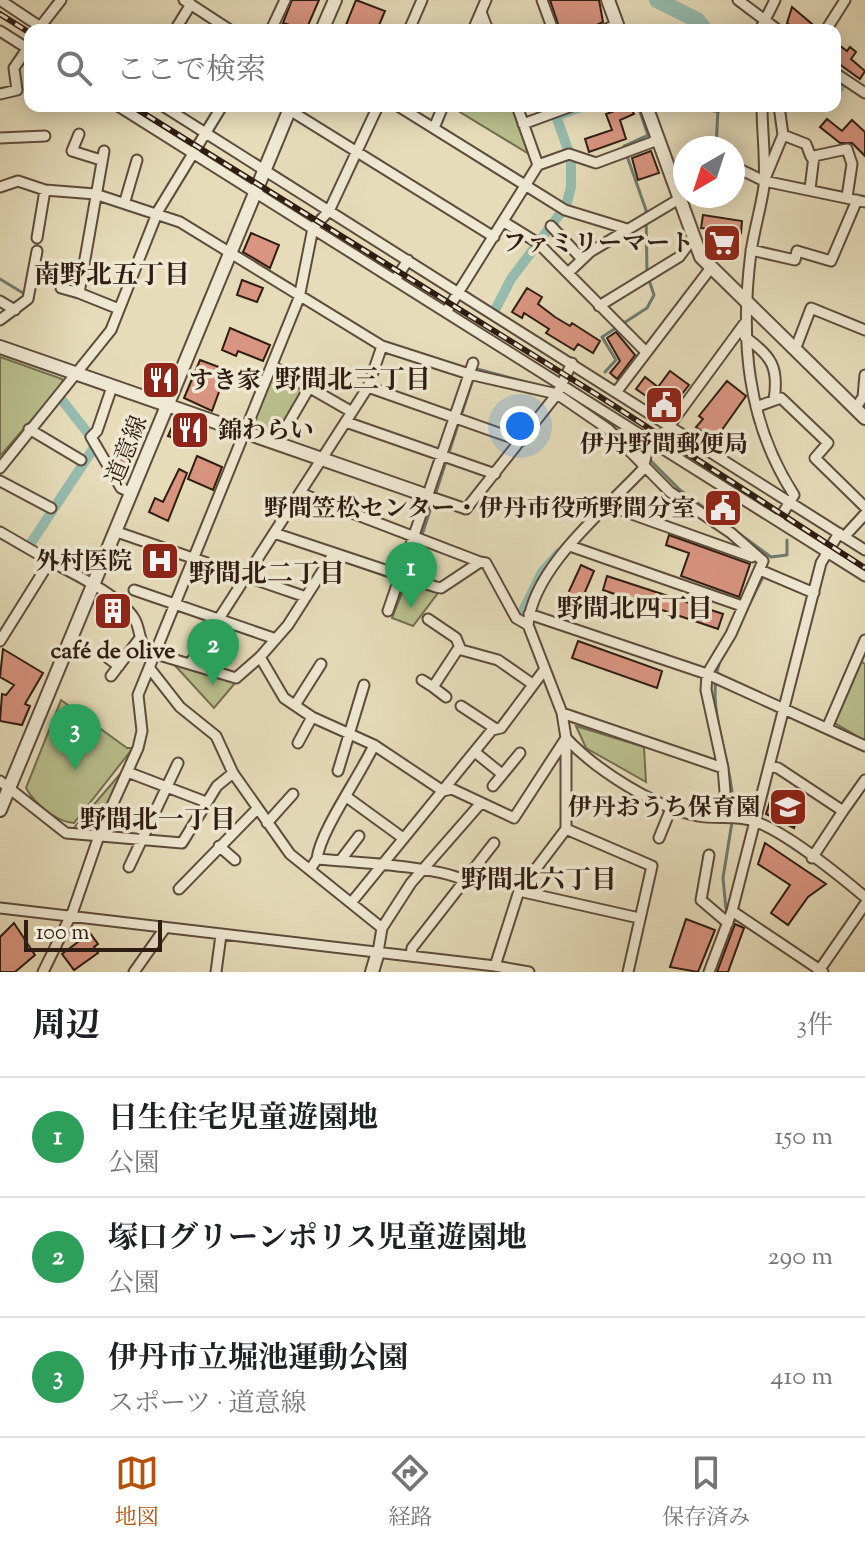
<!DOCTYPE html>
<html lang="ja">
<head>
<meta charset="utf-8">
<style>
  :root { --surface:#fff; --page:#f2f2f2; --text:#202124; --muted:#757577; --line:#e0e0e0; --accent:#b45309 }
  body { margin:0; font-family:"Sorts Mill Goudy","Noto Serif JP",serif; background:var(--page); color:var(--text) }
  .compass { position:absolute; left:673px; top:136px; width:72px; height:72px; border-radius:50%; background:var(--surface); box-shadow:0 4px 20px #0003; rotate:219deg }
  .scale { position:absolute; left:24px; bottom:20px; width:138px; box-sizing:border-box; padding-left:8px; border:4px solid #2f1c12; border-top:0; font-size:22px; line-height:28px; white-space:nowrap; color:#2f1c12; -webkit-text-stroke:6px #efe8d2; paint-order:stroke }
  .you { position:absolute; left:520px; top:426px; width:28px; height:28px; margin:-20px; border:6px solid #fff; border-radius:50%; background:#1a73e8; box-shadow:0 0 0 12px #1a73e833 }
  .badge { display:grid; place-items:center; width:52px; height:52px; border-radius:50%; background:var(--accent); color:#fff; font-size:26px; font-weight:700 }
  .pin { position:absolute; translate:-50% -66px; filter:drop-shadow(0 2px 4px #0008) }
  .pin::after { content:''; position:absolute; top:42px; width:28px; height:24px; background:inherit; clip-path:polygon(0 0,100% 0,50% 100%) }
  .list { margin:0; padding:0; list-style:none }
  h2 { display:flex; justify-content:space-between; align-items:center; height:104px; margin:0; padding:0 32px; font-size:34px }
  h2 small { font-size:26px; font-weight:400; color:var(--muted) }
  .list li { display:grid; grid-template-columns:52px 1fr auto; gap:24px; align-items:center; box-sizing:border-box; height:120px; padding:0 32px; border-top:2px solid var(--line) }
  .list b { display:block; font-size:30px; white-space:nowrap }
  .list p { margin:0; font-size:26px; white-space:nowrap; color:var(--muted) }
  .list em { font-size:26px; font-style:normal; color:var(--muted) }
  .icon { flex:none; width:44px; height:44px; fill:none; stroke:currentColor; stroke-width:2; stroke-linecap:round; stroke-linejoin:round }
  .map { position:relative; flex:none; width:865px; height:972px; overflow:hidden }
  .search { position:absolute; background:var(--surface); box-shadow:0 4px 20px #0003; left:24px; right:24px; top:24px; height:88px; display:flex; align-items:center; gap:20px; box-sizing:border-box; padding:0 28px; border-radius:16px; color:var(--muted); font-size:30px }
  .sheet { height:464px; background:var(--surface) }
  nav { display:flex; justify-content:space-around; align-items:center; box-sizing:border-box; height:112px; border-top:2px solid var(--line); background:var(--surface); font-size:22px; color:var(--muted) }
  nav a { display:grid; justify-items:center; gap:4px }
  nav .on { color:var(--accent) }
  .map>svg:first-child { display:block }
</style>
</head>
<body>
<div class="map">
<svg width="865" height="972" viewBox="0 0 865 972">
  <rect width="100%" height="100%" fill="#e6dcba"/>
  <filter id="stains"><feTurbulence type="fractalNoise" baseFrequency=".0025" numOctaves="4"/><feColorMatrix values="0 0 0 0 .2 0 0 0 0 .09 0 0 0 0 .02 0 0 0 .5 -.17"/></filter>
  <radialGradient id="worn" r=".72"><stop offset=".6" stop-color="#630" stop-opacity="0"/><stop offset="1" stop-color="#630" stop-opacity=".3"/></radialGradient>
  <path fill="#b9bf8d" stroke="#746e50" stroke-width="2" d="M450 106H512L529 154Z
    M0 357 62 379 63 384 0 456Z
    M274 372 303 392 275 438 250 429Z
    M406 583 438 593 413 626 392 618Z
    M169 659 236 682 214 708Z
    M860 661 865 664V741L833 722Z
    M61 700 127 748H133L74 823C56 822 34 803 26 788Z
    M576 726 644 747 646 782 586 748Z
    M127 766 98 831 72 830Z"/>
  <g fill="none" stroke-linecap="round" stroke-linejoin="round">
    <path stroke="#6d7c70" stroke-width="3" d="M701 30 702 27
      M716 148 718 109
      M625 149 624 146 648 135 638 106
      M627 156 646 210 647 273
      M0 279 23 293
      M476 372 477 369 548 388
      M605 372 616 360 602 337 647 308 654 295 649 280
      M573 400 603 418 643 453
      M649 459 680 490 771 557 787 555V540
      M422 535 473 379
      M297 545 328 556
      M335 558 403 582 419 543
      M724 654 764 575
      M720 661C703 709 735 763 733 814
      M726 909 723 878 732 822"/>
    <path stroke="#96bcaf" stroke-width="10" d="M495 310 511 279 566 206 571 187V158L556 116 584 106
      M58 395 91 437
      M31 543 95 446
      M521 615 542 572 559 553"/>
    <path stroke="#96bcaf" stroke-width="16" d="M657 0 697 20 705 30
      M835 85 837 86"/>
  </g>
  <path fill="#d99581" stroke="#2f1c12" stroke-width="2" d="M292 0H319L306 30 283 23Z
    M356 0 385 11 377 30H344Z
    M550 0H599L603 22 587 30H560Z
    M792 7 812 24 808 30H797L787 23Z
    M835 42 847 51 850 47 856 52 851 59 865 71 860 79 835 61Z
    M619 106H630L634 114 620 120 626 139 589 152 585 139 612 130 606 114 620 109Z
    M827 119 842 131 852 120 865 132V156L852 143H840L820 127Z
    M651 151 659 173 638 180 632 158Z
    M703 215 742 221 741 233 736 232 733 251 708 247 710 229 701 228Z
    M251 233 279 245 270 268 243 252Z
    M242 280 263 288 257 302 237 295Z
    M527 288 542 297 538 304 555 317 570 326 572 323 600 341 593 353 578 344 574 350 546 333 549 329 524 313 522 318 512 312Z
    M230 328 270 345 263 361 238 351 236 356 222 350Z
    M616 332 635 355 617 379 610 373 620 361 607 338Z
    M200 360 227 370 212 411 184 398Z
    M670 371 689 385 671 408 665 409 636 389 645 377 658 387Z
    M727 381 746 396 714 441 696 427 703 419 699 416Z
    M176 418 202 428 195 444 168 436Z
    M118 443 134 450 123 477 114 461Z
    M197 456 222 467 213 490 188 479Z
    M179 469 187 473 168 521 149 512 155 498 163 502Z
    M713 495 739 510 732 521 706 506Z
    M669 535 750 564 739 597 681 576 689 553 666 545Z
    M581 565 594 571 574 618 560 611Z
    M607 576 723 614 718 629 603 590Z
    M578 641 662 671 657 688 572 658Z
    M3 649 43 673 25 704 30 706 22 725 0 721 2 694 6 695 14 685 0 677Z
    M773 792 802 802 794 828 766 814Z
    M765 843 826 884 808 897 788 925 771 913 790 885 758 864Z
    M686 919 715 930 698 972 670 967Z
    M14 923 35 955 15 972H0V937Z
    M735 924 744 928 728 972H717Z
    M90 933 98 944 94 947 98 953 74 970 62 954Z"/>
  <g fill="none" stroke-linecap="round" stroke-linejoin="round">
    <g stroke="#5d4c3c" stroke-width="13">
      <path id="minor" d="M0 0 45 30
        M184 0 230 30
        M542 0 553 30
        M738 0 778 30
        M481 12 488 30
        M40 27 61 0
        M175 30 191 4
        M271 30 285 0
        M409 30 422 0
        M473 30 486 0
        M603 30 617 25
        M760 30 775 0
        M826 30 845 0
        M0 31 30 50
        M835 73 865 93
        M0 94 17 90 14 68 27 49
        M118 106 865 576
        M163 106 865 550
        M283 106 494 237
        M398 106 565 210 627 229
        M714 106H718
        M762 106C762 132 766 160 764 186 761 208 754 230 751 252 740 338 746 421 794 495L778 521
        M523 124 572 106
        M434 128 443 106
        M79 134 72 151 101 160
        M783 135 806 144 811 157 814 156
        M0 138 45 136
        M104 151 79 293 119 309
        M538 165 569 154 596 163 658 140
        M733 166 764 181 865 202
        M764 181 783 135 779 106
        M0 187 18 181 45 190 95 194 180 222 382 346 469 374 557 394 608 429 670 492 731 533 763 561 731 634 707 674 706 690 723 768 727 815
        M810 189 814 156 847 149 852 164 847 197
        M125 201 137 160
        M504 222 538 243 646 352
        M551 226 582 259
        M37 238 45 190
        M751 250 795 260 797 251 831 261 857 200
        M568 273 590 252 679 199
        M395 280 408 260
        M61 288 79 293
        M0 301 15 310
        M599 306 679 257 688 245 694 242
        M446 312 538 165 517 106
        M0 320 28 299 37 251
        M745 337C772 356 779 368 774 400
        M795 350 811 308 865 330
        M272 366 352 412
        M112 387 97 431 91 437 121 488 132 493
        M368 387 521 441
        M617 391 710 269
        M756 407 781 398 828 443 815 458 865 507
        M855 409 863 397 865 375
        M346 422 495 474
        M29 429 81 460
        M277 443 309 388
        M0 468 111 330 158 211 222 106
        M0 481 51 508
        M300 493 480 562
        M428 496 466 509 557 394 572 363
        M609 506 752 557
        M0 532 50 561
        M117 532 306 597
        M274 533 436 587 441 588 480 562 486 563 516 618 528 625
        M844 537 865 514
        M570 546 742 606
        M760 570 814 593
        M134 590 276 639
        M388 611 473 363
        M529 614 707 674 865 746
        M428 619 456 638 461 650
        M0 641 50 561C74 574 119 595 134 618 141 629 138 643 149 652L236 678 260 657 288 625 334 553
        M260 657 284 698 312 717 374 745 443 791 452 789 514 818 566 738
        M108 658 119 666
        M191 662 368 387 382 346
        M151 670 180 707 216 736 233 773 290 854 382 928 378 952
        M111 676 140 638
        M422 680 433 687 458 649 498 660 531 683
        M433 687 446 697
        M295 705 321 664
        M461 706 496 729
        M562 713 723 768
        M827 728 865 640
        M566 738C596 770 654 807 698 816 718 820 738 814 759 823 789 835 839 875 865 897
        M298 743 312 717
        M476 753 502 774
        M769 766 778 768 843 811 812 858
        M338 771 364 685
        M130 773 206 802
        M0 781 66 833 182 843 217 786 233 773
        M493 786 520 753
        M348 798 403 838
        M843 811 865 780
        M267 823 293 794
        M566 829 652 866 628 972
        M659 838 672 806
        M219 846 235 860
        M709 855 701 900 728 923
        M317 859C320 831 360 776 374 745
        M340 861 359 836
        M129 867 178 763
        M311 868 317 859C353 862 435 866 464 880
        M179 889 257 809
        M519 891 639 918
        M351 903 492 730 501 728 545 669
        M0 908 495 966 519 891 566 829V738L562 713 528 625C533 567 605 510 643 469L648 448 656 444 744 324
        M732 911 823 972
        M382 928 411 883 481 803
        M411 956 412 948 494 843
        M495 966 529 972
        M43 972 73 911 101 830 138 748 142 731 138 695 299 298 313 228 329 211 378 106
        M134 972 165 928
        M216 972 221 935
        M709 972 732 911 821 563 839 533
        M818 972 865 904"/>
    </g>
    <g stroke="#5d4c3c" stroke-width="16">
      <path id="tertiary" d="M608 0 619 30
        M322 30 335 0
        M646 106 701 257 865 418
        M0 347 428 496
        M0 810 291 106
        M372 972 378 952"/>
    </g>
    <use href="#minor" stroke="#efe8d2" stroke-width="9"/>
    <use href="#tertiary" stroke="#efe8d2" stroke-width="12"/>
    <g stroke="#2f1c12" stroke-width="6">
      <path id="rail" d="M0 14 30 33
        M132 106 599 396 865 568"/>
    </g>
    <use href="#rail" stroke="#efe8d2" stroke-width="3" stroke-dasharray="9" stroke-linecap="butt"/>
  </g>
  <defs>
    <g id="supermarket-square" transform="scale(2)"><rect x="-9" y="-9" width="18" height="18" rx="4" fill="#8f2418" stroke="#efe8d2"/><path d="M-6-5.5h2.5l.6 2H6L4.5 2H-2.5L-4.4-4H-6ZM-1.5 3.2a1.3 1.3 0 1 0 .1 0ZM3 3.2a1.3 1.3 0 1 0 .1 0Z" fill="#fff"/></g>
    <g id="restaurant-square" transform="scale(2)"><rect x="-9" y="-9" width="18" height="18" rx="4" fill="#8f2418" stroke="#efe8d2"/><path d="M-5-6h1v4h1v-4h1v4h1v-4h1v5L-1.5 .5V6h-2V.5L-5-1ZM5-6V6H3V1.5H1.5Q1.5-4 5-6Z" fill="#fff"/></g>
    <g id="civic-square" transform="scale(2)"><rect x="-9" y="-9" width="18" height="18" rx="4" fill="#8f2418" stroke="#efe8d2"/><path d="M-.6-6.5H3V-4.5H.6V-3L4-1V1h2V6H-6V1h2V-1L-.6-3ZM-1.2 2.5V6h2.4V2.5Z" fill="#fff"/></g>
    <g id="hospital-square" transform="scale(2)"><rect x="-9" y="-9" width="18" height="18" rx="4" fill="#8f2418" stroke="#efe8d2"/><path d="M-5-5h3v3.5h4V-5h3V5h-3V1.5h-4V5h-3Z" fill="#fff"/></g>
    <g id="building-square" transform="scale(2)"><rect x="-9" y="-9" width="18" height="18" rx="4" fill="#8f2418" stroke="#efe8d2"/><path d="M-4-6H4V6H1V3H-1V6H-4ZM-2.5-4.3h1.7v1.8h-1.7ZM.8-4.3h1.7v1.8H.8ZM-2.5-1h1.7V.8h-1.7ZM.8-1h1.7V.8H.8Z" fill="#fff"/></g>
    <g id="school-square" transform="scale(2)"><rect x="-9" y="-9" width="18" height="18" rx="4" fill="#8f2418" stroke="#efe8d2"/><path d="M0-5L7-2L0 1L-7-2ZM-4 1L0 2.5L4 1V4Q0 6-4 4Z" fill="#fff"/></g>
  </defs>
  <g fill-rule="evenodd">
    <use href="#supermarket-square" x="722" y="243"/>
    <use href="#restaurant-square" x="161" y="380"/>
    <use href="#civic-square" x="664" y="405"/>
    <use href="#restaurant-square" x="190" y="430"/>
    <use href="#civic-square" x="723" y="508"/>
    <use href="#hospital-square" x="160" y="561"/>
    <use href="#building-square" x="113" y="611"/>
    <use href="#school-square" x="788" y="807"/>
  </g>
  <g text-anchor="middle" stroke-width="7" stroke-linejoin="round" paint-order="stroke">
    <g font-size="24" font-weight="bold" fill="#2f1c12" stroke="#efe8d2" text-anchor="end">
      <text x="694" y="251">ファミリーマート</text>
      <text x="189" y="388" text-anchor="start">すき家</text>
      <text x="218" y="438" text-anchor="start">錦わらい</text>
      <text x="664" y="452" text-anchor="middle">伊丹野間郵便局</text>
      <text x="695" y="516">野間笠松センター・伊丹市役所野間分室</text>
      <text x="132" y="569">外村医院</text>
      <text x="113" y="658" text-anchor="middle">café de olive</text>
      <text x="760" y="815">伊丹おうち保育園</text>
    </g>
    <g font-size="24" fill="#2f1c12" stroke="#efe8d2">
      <text transform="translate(126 450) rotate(-68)" y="8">道意線</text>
    </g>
    <g font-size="26" font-weight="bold" fill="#2f1c12" stroke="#efe8d2">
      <text x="112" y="283">南野北五丁目</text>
      <text x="353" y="388">野間北三丁目</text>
      <text x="267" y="582">野間北二丁目</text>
      <text x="635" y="617">野間北四丁目</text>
      <text x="158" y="828">野間北一丁目</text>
      <text x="539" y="888">野間北六丁目</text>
    </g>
  </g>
  <rect width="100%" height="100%" filter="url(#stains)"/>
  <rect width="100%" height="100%" fill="url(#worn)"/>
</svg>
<svg class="compass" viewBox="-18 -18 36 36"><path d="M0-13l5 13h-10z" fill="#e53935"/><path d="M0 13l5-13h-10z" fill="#757577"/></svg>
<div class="scale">100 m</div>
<div class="you"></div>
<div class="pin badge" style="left:411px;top:608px;background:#2e9e5b">1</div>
<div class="pin badge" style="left:213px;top:685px;background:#2e9e5b">2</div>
<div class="pin badge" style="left:75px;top:770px;background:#2e9e5b">3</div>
<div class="search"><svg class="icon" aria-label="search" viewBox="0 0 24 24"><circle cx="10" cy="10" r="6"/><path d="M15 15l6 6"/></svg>ここで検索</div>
</div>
<section class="sheet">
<h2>周辺<small>3件</small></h2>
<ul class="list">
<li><span class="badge" style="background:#2e9e5b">1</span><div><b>日生住宅児童遊園地</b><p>公園</p></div><em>150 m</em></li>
<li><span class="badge" style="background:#2e9e5b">2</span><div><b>塚口グリーンポリス児童遊園地</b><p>公園</p></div><em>290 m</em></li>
<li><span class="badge" style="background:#2e9e5b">3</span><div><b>伊丹市立堀池運動公園</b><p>スポーツ · 道意線</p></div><em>410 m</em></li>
</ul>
</section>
<nav>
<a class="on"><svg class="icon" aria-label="map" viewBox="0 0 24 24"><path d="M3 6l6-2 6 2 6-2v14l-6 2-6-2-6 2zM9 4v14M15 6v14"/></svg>地図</a>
<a><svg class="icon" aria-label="directions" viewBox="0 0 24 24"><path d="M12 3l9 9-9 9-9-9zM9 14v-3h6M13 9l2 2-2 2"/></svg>経路</a>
<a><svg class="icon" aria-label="saved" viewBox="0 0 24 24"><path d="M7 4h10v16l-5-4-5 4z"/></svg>保存済み</a>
</nav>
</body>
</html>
